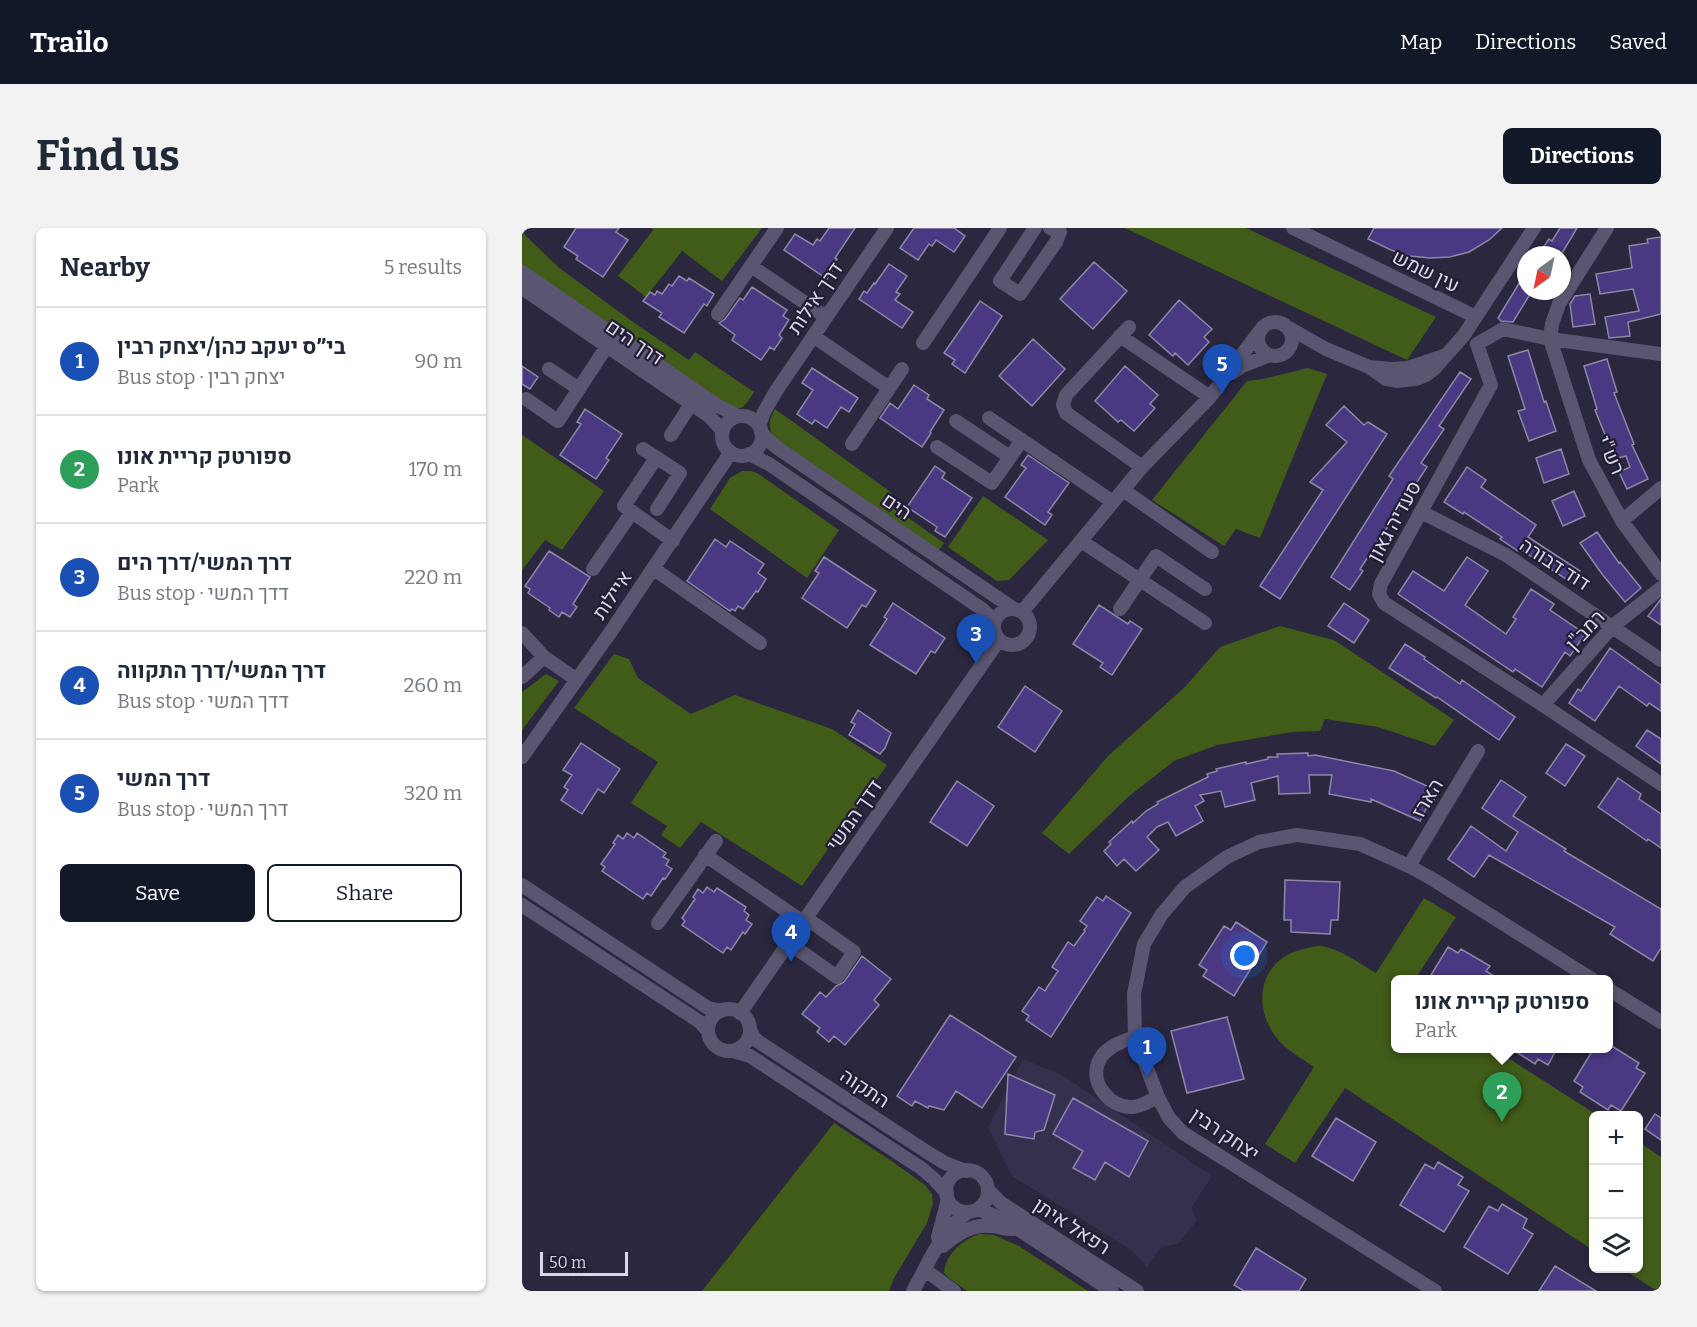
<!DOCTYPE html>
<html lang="en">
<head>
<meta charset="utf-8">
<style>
  :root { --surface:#fff; --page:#f2f2f3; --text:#1f2937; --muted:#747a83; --line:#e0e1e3; --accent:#111827 }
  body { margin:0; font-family:Bitter,Heebo,serif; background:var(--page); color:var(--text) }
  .controls { position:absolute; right:18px; bottom:18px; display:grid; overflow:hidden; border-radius:9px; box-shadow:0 2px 4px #0004 }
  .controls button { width:54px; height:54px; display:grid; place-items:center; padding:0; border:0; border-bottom:2px solid var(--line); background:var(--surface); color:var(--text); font:30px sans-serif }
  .compass { position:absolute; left:995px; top:18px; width:54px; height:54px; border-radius:50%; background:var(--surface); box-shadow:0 2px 4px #0004; rotate:213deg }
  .scale { position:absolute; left:18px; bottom:15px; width:88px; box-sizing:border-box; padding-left:6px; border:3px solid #d9d7e7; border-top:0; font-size:16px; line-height:21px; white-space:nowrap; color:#d9d7e7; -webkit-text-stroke:4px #221d34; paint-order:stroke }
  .you { position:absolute; left:723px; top:728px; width:21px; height:21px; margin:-15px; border:4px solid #fff; border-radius:50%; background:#1a73e8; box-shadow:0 0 0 9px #1a73e833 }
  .badge { display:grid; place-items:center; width:39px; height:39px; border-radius:50%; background:var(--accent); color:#fff; font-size:20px; font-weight:700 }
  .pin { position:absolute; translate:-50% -50px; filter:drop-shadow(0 2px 3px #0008) }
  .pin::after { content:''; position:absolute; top:32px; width:21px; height:18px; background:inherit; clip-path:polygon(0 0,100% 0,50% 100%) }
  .popup { position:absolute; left:869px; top:747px; width:222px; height:78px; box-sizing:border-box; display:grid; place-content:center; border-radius:9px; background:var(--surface); filter:drop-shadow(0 2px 4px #0005); font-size:20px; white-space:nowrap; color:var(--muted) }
  .popup b { font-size:22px; color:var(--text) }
  .popup::after { content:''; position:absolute; left:50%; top:100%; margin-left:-12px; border:12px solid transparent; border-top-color:var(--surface) }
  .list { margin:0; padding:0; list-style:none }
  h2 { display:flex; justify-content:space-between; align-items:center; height:78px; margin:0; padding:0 24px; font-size:26px }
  h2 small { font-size:20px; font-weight:400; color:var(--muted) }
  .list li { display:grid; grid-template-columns:39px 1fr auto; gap:18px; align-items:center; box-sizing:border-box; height:108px; padding:0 24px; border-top:2px solid var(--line) }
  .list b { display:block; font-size:22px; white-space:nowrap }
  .list p { margin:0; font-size:20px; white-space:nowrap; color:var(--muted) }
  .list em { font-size:20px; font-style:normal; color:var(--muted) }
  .actions { display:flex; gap:12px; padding:18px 24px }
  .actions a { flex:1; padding:14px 0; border:2px solid var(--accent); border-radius:9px; text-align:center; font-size:21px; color:var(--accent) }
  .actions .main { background:var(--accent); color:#fff }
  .icon { flex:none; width:33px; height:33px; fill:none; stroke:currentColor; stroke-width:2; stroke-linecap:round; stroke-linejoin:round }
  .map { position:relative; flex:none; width:1139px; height:1063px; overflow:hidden; border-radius:9px }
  header { display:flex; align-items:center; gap:36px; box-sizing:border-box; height:84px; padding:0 30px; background:var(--accent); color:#fff }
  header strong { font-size:28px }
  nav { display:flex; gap:33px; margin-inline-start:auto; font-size:21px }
  .intro { display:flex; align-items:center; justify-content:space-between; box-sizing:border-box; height:144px; padding:0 36px }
  h1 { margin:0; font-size:42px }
  .button { padding:15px 27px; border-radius:9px; background:var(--accent); color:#fff; font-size:21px; font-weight:700 }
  main { display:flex; gap:36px; padding:0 36px }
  aside { flex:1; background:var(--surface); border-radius:9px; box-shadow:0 2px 4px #0004 }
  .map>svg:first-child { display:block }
</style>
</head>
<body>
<header>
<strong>Trailo</strong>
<nav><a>Map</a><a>Directions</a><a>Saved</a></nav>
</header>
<div class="intro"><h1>Find us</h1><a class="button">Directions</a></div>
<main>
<aside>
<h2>Nearby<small>5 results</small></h2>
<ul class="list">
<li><span class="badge" style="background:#1a4fb4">1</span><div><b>בי״ס יעקב כהן/יצחק רבין</b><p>Bus stop · יצחק רבין</p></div><em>90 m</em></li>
<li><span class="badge" style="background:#2e9e5b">2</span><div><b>ספורטק קריית אונו</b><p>Park</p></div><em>170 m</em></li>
<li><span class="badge" style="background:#1a4fb4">3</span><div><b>דרך המשי/דרך הים</b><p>Bus stop · דדך המשי</p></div><em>220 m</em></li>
<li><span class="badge" style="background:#1a4fb4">4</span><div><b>דרך המשי/דרך התקווה</b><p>Bus stop · דדך המשי</p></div><em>260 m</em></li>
<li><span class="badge" style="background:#1a4fb4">5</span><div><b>דרך המשי</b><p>Bus stop · דרך המשי</p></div><em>320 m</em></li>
</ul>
<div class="actions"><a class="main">Save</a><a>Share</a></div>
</aside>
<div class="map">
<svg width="1139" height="1063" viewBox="0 0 1139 1063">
  <rect width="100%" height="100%" fill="#2b273f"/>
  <path fill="#35304e" d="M501 831 540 847 690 948 669 980 675 992 656 1016 639 1019 625 1039 608 1021 490 948 466 899Z"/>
  <path fill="#415b18" d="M129 0H240L200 53 160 23 124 69 96 48 131 2Z
    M603 0H724L914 89 885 132Z
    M0 4 36 39 111 94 167 132 173 124 232 164C220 183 220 183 198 177L0 37Z
    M786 140 805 146 738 310 714 301 702 318 630 272 725 153 741 151Z
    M253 181 370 265 364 274 422 315 414 326 252 211C246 197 246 194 253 181Z
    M0 207 82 263 40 322 23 312 0 342Z
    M220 243H229L235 245 317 302 285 350 188 281 208 250Z
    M461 268 526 312 487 352 475 353 426 319Z
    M758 398 812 412 932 492 913 518 856 499 803 491 798 503 770 504 695 517 652 533 606 569 547 626 520 605 586 528 663 459 698 419Z
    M92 426 107 431 116 450 169 486 213 467 310 501 365 537 280 658 179 594 158 620 139 607 145 598 109 575 136 534 52 480Z
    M24 446 37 453 0 502V464Z
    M902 670 934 689 893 751 874 752V820L972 821 1075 887 1072 888 1071 1022 823 860 773 935 743 916 792 839C774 826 760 821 748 800 730 766 744 729 782 721 788 720 794 717 800 718 822 723 835 734 854 745Z
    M312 895 371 934 403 957 410 966 411 975 405 995 372 1050 367 1063H180Z
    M1117 914 1139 929V1063H1135L1101 1041 1116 1040Z
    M457 1006 472 1007 497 1018 566 1063H445L427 1050 422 1045C423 1027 440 1012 457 1006Z"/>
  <path fill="#4b3883" stroke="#8c88a5" stroke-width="1.5" d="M54 0H97L94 4 106 12 81 49 54 31 56 28 42 19Z
    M307 0H333L313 30 315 31 308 41 310 43 305 51 262 22 273 6 291 17 295 11 298 13Z
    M392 0H432L443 8 432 24 414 12 410 18 407 16 396 32 378 20Z
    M852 0H980L967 12 947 24 928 29 908 30 888 28 869 22 846 11Z
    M1038 0H1055L1039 27H1016L1027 11 1030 13Z
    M1139 9V86L1106 94 1108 108 1087 110 1083 89 1117 83 1111 61 1078 66 1074 46 1110 40 1107 18 1126 15 1125 11Z
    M572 34 605 63 571 101 538 71Z
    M367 36 385 48 374 64 378 66 373 72 391 84 380 100 337 71 342 63 345 65 352 55 353 56Z
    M1004 44V63H1010L991 94 979 93 976 90Z
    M157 48 165 53 167 50 192 66 185 78 182 76 162 105 137 89 140 85 121 73 128 64 133 67 135 63 140 66 147 56 150 58Z
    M230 59 265 82 261 88 267 92 257 107 260 110 252 122 248 119 239 132 210 112 213 107 197 95 203 91 218 70 221 72Z
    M1068 66 1073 96 1051 99 1048 76 1053 68Z
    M657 72 690 101 682 109 687 114 666 137 653 125 651 128 627 107Z
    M458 73 480 88 443 145 430 136 433 132 422 125Z
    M511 111 543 141 510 178 477 148Z
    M1006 122 1022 174 1024 173 1034 203 1007 213 996 183 1003 181 986 128Z
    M1085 131 1095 164 1092 165 1112 216 1110 217 1126 251 1105 261 1097 244 1108 239 1104 228 1093 231 1073 182 1075 181 1062 138Z
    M0 138 16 149 8 161 0 156Z
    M603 138 636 167 628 176 633 180 612 203 599 192 596 194 573 173Z
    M290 140 336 170 327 184 319 179 305 200 293 192 290 196 275 186 291 162 280 155Z
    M938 144 949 151 917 198 922 201 899 235 905 239 838 341 841 343 828 362 809 349 871 251 867 248Z
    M392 157 407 167 405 171 422 182 408 204 409 205 400 219 358 190 368 175 376 181Z
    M822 178 842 197 846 194 865 206 758 371 738 358 801 262 788 254 825 214 804 197Z
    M63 181 100 206 84 230 87 232 74 251 38 227 59 196 55 194Z
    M1039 221 1047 246 1022 255 1014 230Z
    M506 227 547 255 526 284 530 287 523 297 483 269 504 240 499 237Z
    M413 238 423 245 420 250 450 270 423 309 413 303 415 299 385 279Z
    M945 239 964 252 959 259 1014 297 1006 309 1058 343 1050 355 998 321 996 323 978 311 980 309 942 284 941 286 922 274Z
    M1052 263 1063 288 1041 298 1030 273Z
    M1075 304 1097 335 1098 334 1119 360 1103 374 1080 346 1058 315Z
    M193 311 204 319 208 313 242 336 236 345 244 351 236 364 234 363 221 381 216 378 213 383 210 381 208 383 165 353Z
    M27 323 68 349 51 376 55 379 48 389 40 384 37 389 27 382 28 380 6 365 8 361 3 358Z
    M302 329 354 363 344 379 340 377 325 400 280 370 297 345 293 343Z
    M945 329 966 343 943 377 984 406 994 391 991 389 1009 361 1032 376 1028 382 1063 406 1048 428 1043 424 1020 459 993 441 991 444 876 366 891 343 922 363Z
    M1139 371V397L1126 388Z
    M371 375 423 410 413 425 409 423 394 446 348 417 365 391 362 389Z
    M822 375 847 392 832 415 806 398Z
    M577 377 606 396 608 393 620 401 590 447 578 439 581 435 551 416Z
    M883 416 903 429 902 431 938 456 940 452 993 489 977 512 915 469 914 470 867 440Z
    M1088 420 1139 457V483L1127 475 1125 478 1097 458 1073 493 1047 475 1056 461 1059 463Z
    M503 458 540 483 513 524 476 499Z
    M336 482 369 505 363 520 358 526 327 507 333 496 329 494Z
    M1125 502 1139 511V536L1114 518Z
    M59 515 98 541 82 565 76 561 60 586 39 572 46 562 42 559 50 547 41 542Z
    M1044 516 1063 528 1043 558 1024 545Z
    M786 525V528L793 527 872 543 916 563 910 576 907 575 898 593 849 571V574L807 566 810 547H787L788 565 757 566 756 548 729 555 733 572 703 579 699 563 678 567 682 573 673 578 681 593 654 608 646 594 635 599 625 609 637 622 614 643 602 631 595 638 582 623 589 616 587 614 610 593 611 595 624 583 636 576 635 574 686 549 685 546 695 543 694 541 724 534V536L746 531V529H756L755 526Z
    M1096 550 1119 566 1117 571 1139 586V620L1126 611 1125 613 1076 579Z
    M979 552 1004 569 991 588 1044 621 1042 623 1139 681V720L1131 733 1088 706 1093 699 967 627 952 649 926 631 949 598 984 623 996 604 960 580Z
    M435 553 472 578 445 618 408 594Z
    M105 605 112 610 115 605 144 625 141 629 147 632 144 637 150 641 143 651 141 650 129 668 125 665 121 671 80 643 83 639 79 636 93 616 91 615 96 607 101 611Z
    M763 652 818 654 816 692H809L808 706 769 704V692H762Z
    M185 659 192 664 195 660 224 679 222 683 227 687 224 692 230 696 223 706 221 704 209 722 205 719 201 725 160 697 163 693 160 690 173 671 171 669 176 661 181 665Z
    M584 668 609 685 529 809 504 792 507 788 500 783 517 759 523 763 526 758 536 743 530 739 546 714 552 718 563 703 562 702 565 698 558 693 575 669 581 673Z
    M714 694 745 714 712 768 681 748 685 742 677 737 702 698 709 702Z
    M926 719 936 725 939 721 968 738 964 743 978 752H906Z
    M340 728 369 751 352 772 357 777 323 817 312 808 307 814 295 804 298 800 280 786 298 764 304 769 314 758 322 754Z
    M428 787 494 829 460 880 434 863 422 882 407 878 406 880 393 873 390 878 375 868Z
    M705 789 722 851 665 865 649 803Z
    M1088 817 1117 835 1114 840 1123 845 1099 883 1089 877 1086 882 1058 864 1061 859 1052 853 1072 820H1086Z
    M988 820H1027L1033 824 1026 837 1016 831 1013 836Z
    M486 846 533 867 522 902 513 904 512 911 483 906Z
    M551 870 626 913 607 949 583 934 573 952 551 940 561 923 531 906Z
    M1133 886 1139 890V912L1123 901Z
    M814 890 854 914 831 953 790 928Z
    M916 934 941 949 936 957 947 963 922 1004 878 977 903 936 912 941Z
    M980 976 1005 991 1001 1000 1011 1006 986 1046 942 1019 967 978 976 983Z
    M734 1020 784 1051 777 1063H722L712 1057Z
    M1033 1038 1074 1063H1017Z"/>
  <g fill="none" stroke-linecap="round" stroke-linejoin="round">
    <path stroke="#5a5671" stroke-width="14" d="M513 0 478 53 498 66 534 14 538 4 528 0
      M771 0 954 89
      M1085 0 1037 76 1030 96 1028 111 981 101 955 116 969 157 859 356 857 366 862 375 1021 477 1139 556
      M229 38 304 89
      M0 44 196 178 216 188
      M0 60 187 188 201 203
      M196 86 255 0
      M736 111a17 17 0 1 1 34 0a17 17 0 1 1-34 0Z
      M607 99 544 167 541 177 544 185 620 239
      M767 100 804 121 847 139 864 151 874 153 894 151 904 147 913 140 942 107 1012 0
      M291 108 367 160
      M598 108 688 169
      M401 115 478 0
      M1139 126 1028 111 1067 232 1100 293 1139 346
      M848 139 869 141 886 140 922 128
      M27 141 57 161
      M710 145 720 138 748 127
      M4 171 36 193 85 118
      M200 208a20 20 0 1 1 40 0a20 20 0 1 1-40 0Z
      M467 190 591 274
      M434 193 488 229
      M237 198 242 184 254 163 365 0
      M239 204 247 213 257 221 492 381
      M149 207 169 176
      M330 216 380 141
      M415 219 470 255 500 212
      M121 221 158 245 135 281
      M227 226 247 236 460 381 467 388 471 397
      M134 230 102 278 151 313
      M601 262 690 324
      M899 284 984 327 1139 432
      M1100 293 1139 260
      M559 313 683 395
      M71 341 110 284
      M132 341 238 415
      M472 399a18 18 0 1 1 36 0a18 18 0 1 1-36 0Z
      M598 381 634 328 683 361
      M500 384 620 239 688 169 737 104
      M0 405 22 429 55 452
      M0 449 22 429
      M1021 477 1091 398 1139 360
      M0 529 90 402 209 224
      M183 627 281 694
      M887 638 956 523
      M0 657 186 780 199 783
      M0 677 178 794 186 803
      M136 695 194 613
      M267 715 315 749 332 724 284 690
      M1086 761 1139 794
      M186 802a21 21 0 1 1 42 0a21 21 0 1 1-42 0Z
      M218 785 477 412
      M228 801 232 810 237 814 408 926 423 935 444 943
      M613 809C599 814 582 819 576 835 568 856 589 880 610 879 619 879 629 872 636 869
      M211 823 228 828 399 940 412 951 425 965
      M424 963a21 21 0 1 1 42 0a21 21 0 1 1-42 0Z
      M466 962 479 975 615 1063
      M456 981 484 993 590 1063
      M416 1009 426 971
      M421 1018C435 1006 450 996 468 998 477 998 483 1002 492 1001
      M403 1042 432 1063
      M391 1063C406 1037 420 999 447 984
      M913 1063 661 905 647 890 636 869 613 809 612 766 622 716 640 686 663 659 705 629 737 614 775 607 838 616 887 638 912 652 1071 752"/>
  </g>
  <g text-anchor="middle" stroke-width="4.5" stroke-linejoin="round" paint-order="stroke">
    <g font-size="20" fill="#d9d7e7" stroke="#221d34">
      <text transform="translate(904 43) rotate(26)" y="7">עין שמש</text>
      <text transform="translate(293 70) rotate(-56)" y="7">דרך אילות</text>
      <text transform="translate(113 114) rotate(34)" y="7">דרך הים</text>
      <text transform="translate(1089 227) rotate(66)" y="7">רש"י</text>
      <text transform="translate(375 278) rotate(34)" y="7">הים</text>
      <text transform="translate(872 293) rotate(-61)" y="7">סעדיה גאון</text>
      <text transform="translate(1033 336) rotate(33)" y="7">דוד דבורה</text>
      <text transform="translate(90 367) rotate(-56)" y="7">איילות</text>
      <text transform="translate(1063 402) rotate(-47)" y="7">רמב"ן</text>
      <text transform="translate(905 570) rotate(-59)" y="7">הארז</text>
      <text transform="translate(332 587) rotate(-55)" y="7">דדך המשי</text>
      <text transform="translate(343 860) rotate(33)" y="7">התקוה</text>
      <text transform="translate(703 906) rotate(34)" y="7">יצחק רבין</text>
      <text transform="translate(550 998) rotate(33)" y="7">רפאל איתן</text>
    </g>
  </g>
</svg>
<div class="controls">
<button>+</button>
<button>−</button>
<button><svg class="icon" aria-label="layers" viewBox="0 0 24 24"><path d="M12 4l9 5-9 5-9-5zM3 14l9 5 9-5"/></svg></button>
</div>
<svg class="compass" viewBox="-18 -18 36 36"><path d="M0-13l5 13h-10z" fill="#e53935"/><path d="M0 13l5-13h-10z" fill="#747a83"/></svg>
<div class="scale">50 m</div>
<div class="you"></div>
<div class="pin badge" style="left:625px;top:849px;background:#1a4fb4">1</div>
<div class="pin badge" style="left:980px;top:894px;background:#2e9e5b">2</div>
<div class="popup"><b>ספורטק קריית אונו</b>Park</div>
<div class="pin badge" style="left:454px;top:436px;background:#1a4fb4">3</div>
<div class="pin badge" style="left:269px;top:734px;background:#1a4fb4">4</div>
<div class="pin badge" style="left:700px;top:166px;background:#1a4fb4">5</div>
</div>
</main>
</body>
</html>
